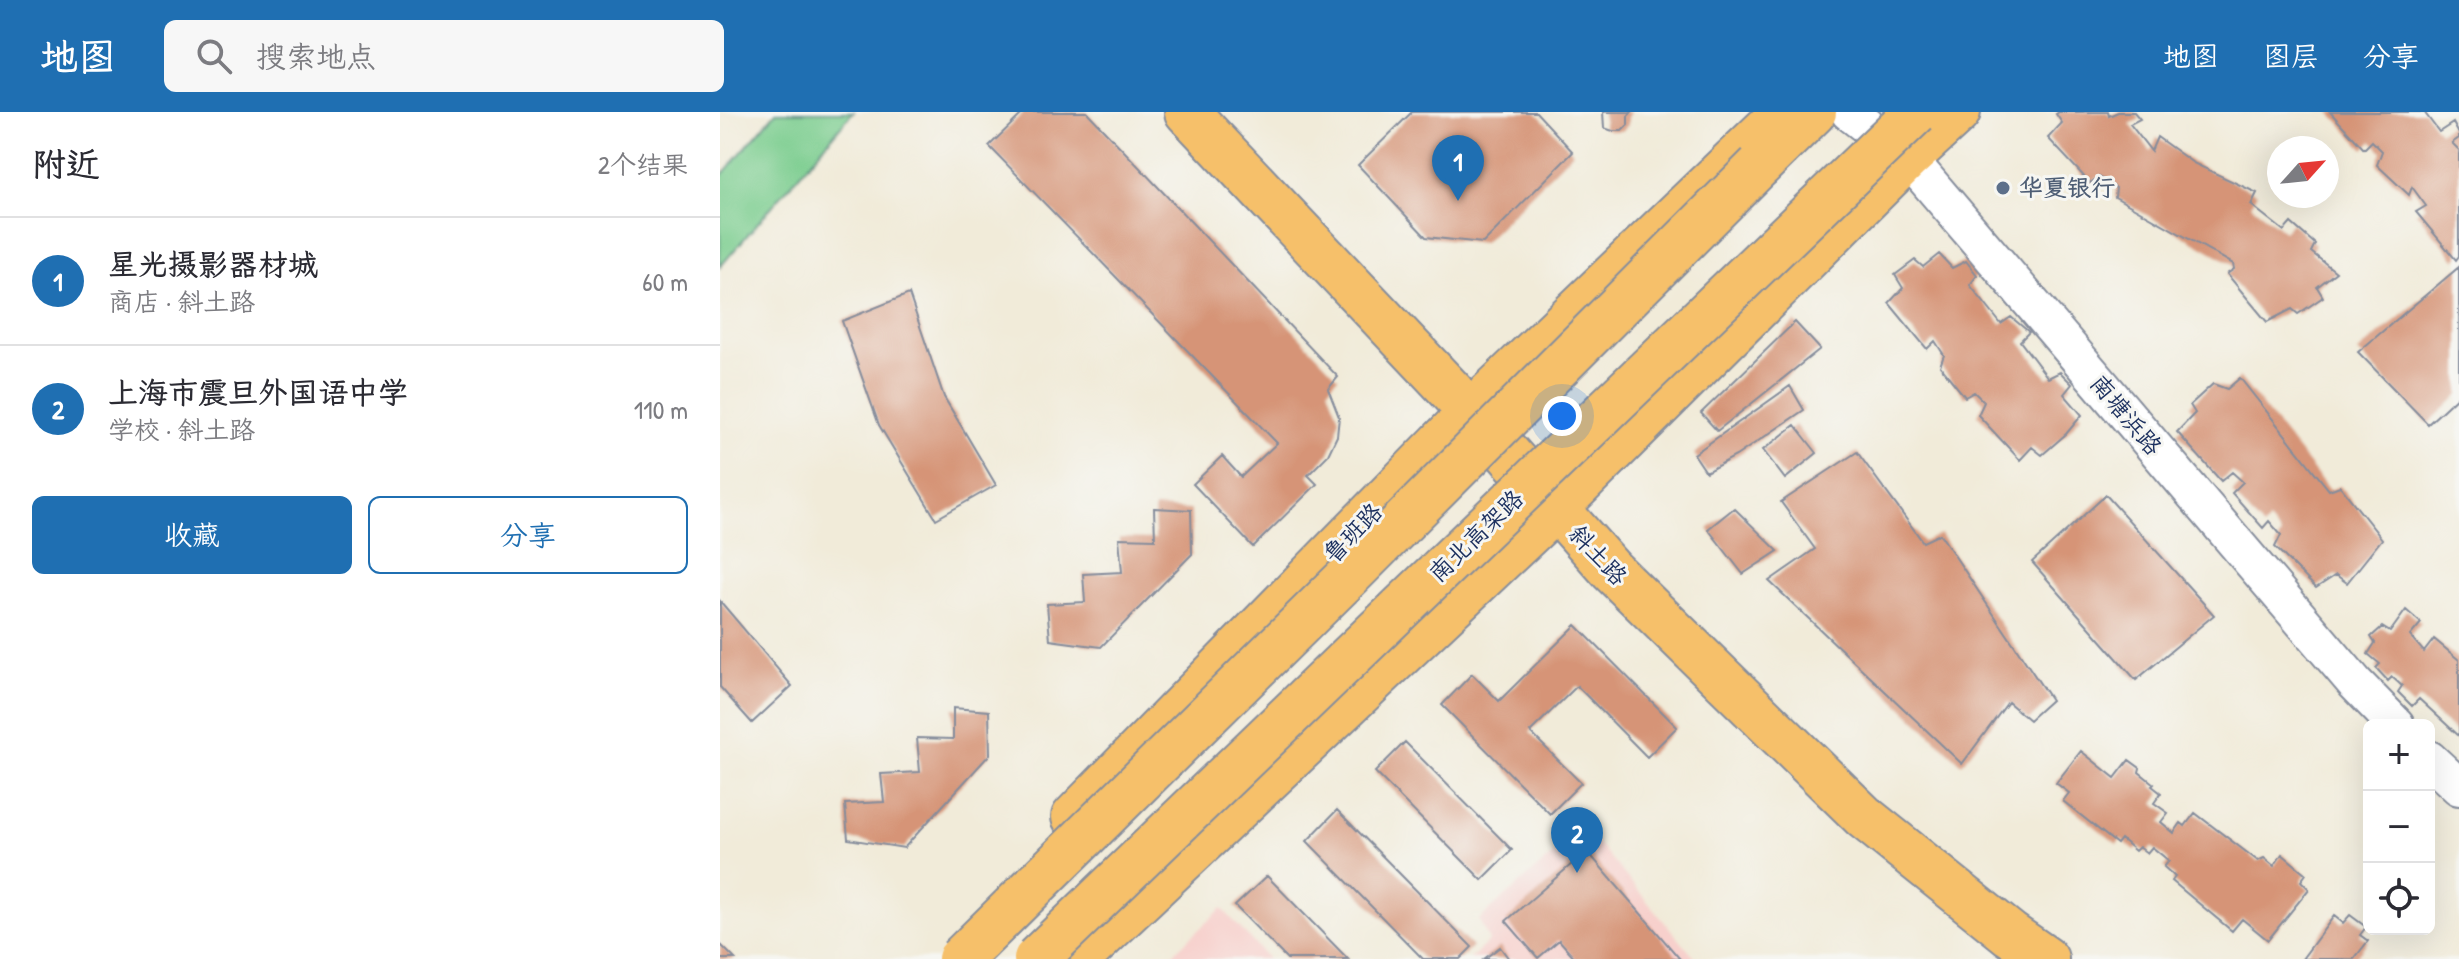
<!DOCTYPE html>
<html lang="zh">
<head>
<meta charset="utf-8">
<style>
  :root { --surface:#fff; --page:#f7f7f7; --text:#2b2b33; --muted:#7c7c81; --line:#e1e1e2; --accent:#1f6fb2 }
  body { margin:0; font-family:"Patrick Hand","LXGW WenKai TC",sans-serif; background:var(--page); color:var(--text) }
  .controls { position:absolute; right:24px; bottom:24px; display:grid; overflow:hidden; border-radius:12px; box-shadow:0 8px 32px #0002 }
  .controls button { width:72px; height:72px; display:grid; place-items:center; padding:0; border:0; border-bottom:2px solid var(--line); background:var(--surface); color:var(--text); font:40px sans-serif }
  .compass { position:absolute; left:1547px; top:24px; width:72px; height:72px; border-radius:50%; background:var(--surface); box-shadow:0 8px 32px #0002; rotate:63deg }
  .you { position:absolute; left:842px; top:304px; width:28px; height:28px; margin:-20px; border:6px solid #fff; border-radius:50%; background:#1a73e8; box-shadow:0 0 0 12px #1a73e833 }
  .badge { display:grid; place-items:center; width:52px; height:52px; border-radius:50%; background:var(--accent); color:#fff; font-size:26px; font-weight:700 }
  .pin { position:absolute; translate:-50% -66px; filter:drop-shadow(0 2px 4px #0008) }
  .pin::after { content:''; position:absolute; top:42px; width:28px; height:24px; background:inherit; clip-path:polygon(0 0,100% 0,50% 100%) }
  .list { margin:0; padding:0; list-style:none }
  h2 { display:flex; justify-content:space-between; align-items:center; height:104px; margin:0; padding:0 32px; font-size:34px }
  h2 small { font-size:26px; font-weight:400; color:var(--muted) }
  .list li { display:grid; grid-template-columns:52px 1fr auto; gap:24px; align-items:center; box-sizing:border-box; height:128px; padding:0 32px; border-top:2px solid var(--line) }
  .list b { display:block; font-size:30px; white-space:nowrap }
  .list p { margin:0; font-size:26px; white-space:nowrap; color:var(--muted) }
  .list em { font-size:26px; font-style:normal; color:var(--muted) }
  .actions { display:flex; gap:16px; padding:24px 32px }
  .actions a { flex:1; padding:18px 0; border:2px solid var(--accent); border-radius:12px; text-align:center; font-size:28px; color:var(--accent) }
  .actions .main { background:var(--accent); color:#fff }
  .icon { flex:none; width:44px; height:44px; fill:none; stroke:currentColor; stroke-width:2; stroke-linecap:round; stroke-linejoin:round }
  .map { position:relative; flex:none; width:1739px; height:847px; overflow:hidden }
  header { display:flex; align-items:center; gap:48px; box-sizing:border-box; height:112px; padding:0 40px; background:var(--accent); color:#fff }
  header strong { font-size:38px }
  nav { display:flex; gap:44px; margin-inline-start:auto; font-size:28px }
  .search { width:560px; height:72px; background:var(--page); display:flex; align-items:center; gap:20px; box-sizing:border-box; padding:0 28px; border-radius:12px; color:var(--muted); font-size:30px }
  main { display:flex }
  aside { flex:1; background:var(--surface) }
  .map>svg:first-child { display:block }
</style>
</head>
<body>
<header>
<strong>地图</strong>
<div class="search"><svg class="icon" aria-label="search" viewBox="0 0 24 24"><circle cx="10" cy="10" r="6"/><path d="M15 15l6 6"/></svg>搜索地点</div>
<nav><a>地图</a><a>图层</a><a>分享</a></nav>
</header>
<main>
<aside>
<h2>附近<small>2个结果</small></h2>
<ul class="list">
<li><span class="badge">1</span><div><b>星光摄影器材城</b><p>商店 · 斜土路</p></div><em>60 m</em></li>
<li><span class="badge">2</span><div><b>上海市震旦外国语中学</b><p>学校 · 斜土路</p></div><em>110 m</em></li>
</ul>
<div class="actions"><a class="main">收藏</a><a>分享</a></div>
</aside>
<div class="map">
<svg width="1739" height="847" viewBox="0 0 1739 847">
  <rect width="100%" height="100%" fill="#f6f6f2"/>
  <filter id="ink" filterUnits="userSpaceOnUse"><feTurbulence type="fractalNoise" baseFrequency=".0125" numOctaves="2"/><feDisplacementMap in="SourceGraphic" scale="16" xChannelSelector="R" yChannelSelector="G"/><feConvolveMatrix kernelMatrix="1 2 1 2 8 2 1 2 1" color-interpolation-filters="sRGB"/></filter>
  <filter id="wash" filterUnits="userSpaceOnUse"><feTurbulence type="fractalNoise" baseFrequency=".006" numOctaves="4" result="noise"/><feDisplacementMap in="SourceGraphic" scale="32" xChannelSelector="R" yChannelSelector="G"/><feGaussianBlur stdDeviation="1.8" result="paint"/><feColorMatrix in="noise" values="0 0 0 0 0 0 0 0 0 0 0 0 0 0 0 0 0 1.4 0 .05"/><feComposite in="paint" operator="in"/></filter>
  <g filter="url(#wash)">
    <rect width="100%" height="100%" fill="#f1ebd9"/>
    <path fill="#f7d0cc" d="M864 715 976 847H750L769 829 759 808Z
      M502 796 548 847H447Z"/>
    <path fill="#7bcd8f" stroke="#4b7e76" stroke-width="2" d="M56 0H133L0 155V65Z"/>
    <g id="blocks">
      <path fill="#d69477" d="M304 0H367L618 265 608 277 619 305 617 324 608 343 588 363 597 372 533 435 473 372 502 344 521 365 557 331 269 34Z
        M692 0H816L853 40 763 131 706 125 638 53Z
        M883 0H912L908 4V13L902 19H893L884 16Z
        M1339 0H1388L1389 4 1398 0H1414L1420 7 1410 12 1431 39 1437 25 1473 51 1537 81 1531 93 1564 119 1571 111 1595 132 1591 140 1616 160 1597 175 1603 185 1578 202 1572 197 1547 210 1507 162 1514 157 1513 152 1395 85 1396 76 1379 65 1370 71 1328 26 1342 11 1336 2Z
        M1610 0H1704L1719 20 1733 11 1739 22V26L1732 31 1739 38V144L1736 148 1696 100 1706 94 1692 75 1689 83 1657 53 1662 39 1652 29 1644 37Z
        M1219 142 1232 156 1246 149 1257 163 1250 173 1281 212 1291 205 1309 220 1300 229 1328 266 1340 260 1352 272 1344 282 1362 303 1346 322 1322 343 1312 335 1300 348 1258 303 1264 290 1254 280 1245 285 1220 254 1224 243 1215 229 1207 237 1169 191 1183 176 1175 163 1195 148 1203 155Z
        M1739 155V283L1708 312 1638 240Z
        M189 182 224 285 276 373 216 407 159 313 122 209Z
        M1075 210 1100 237 997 319 981 301Z
        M1520 266 1609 378 1620 374 1662 427 1627 471 1616 463 1596 476 1555 435 1561 423 1549 409 1543 416 1512 381 1523 370 1512 360 1501 369 1457 320 1475 301 1470 293 1493 272 1507 277Z
        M1070 274 1084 298 1016 344 986 360 974 342Z
        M1075 313 1097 341 1065 367 1043 338Z
        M1137 340 1203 430 1220 422 1331 588 1309 608 1288 590 1242 652 1049 469 1095 437 1061 390Z
        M1386 383 1494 503 1416 568 1312 450Z
        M434 396 471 398 472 442 381 535 330 528 327 492 365 490 363 462 402 460 399 426 435 427Z
        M1014 396 1058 439 1023 462 988 417Z
        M0 489 72 574 32 611 0 575Z
        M1686 498 1701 511 1690 524 1704 540 1714 527 1739 548V624L1699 587 1692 594 1678 580 1682 574 1672 565 1668 569 1656 556 1660 552 1648 542 1655 531 1651 525 1662 515 1670 520Z
        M856 513 957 615 927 645 857 574 810 620 861 671 830 702 722 593 752 562 779 589Z
        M233 596 269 599 270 642 184 736 128 727 125 692 164 690 161 662 200 660 197 626 233 627Z
        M685 630 792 738 762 768 655 660Z
        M1361 639 1395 666 1409 648 1420 656 1419 660 1434 672 1432 674 1441 681 1434 691 1448 701 1441 710 1454 721 1461 711 1465 714 1475 701 1538 749 1544 746 1554 754 1562 742 1586 762 1581 769 1589 777 1548 828 1522 807 1512 819 1452 769 1455 765 1444 755 1449 749 1432 735 1427 741 1419 735 1415 739 1401 727 1397 732 1343 689 1349 681 1336 671Z
        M617 698 752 835 740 847H703L587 729Z
        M867 739 960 847H856L839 828 818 846 786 809Z
        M547 764 628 847H567L515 794Z
        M1630 803 1646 815 1640 823 1648 829 1634 847H1582L1614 804 1623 811Z
        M0 832 15 847H0Z
        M780 835 789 847H764Z"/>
    </g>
  </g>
  <g filter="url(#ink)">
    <use href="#blocks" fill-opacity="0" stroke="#868d9c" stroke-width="2"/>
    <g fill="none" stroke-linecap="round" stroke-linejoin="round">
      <g stroke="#868d9c" stroke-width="40">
        <path id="minor" d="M1129 0 1188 46 1635 571 1676 613
          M1709 647 1739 675"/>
      </g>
      <g stroke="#868d9c" stroke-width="48">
        <path id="major" d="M467 0 751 300 892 459 1144 705 1290 822 1326 847
          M354 705 751 300 1064 0
          M358 847 835 397 1188 46 1238 0"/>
      </g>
      <g stroke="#868d9c" stroke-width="48">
        <path id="highway" d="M1039 54 1094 0"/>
      </g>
      <use href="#minor" stroke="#fff" stroke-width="36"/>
      <use href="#major" stroke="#f6c06b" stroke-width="44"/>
      <use href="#highway" stroke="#f6c06b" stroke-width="44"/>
      <g stroke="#868d9c" stroke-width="48" stroke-linecap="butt">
        <path id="highway-bridge" d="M240 847 633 460 1039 54
          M316 847 1196 0"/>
      </g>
      <use href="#highway-bridge" stroke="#f6c06b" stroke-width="44"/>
    </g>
  </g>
  <circle fill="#5c6f8a" stroke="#f6f6f2" stroke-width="3" cx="1283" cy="76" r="8"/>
  <g text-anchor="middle" stroke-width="6" stroke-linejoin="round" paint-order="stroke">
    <g font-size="24" font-weight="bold" fill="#4e5e75" stroke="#f6f6f2" text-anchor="start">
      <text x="1299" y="84">华夏银行</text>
    </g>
    <g font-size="24" fill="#1b2f5e" stroke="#f6f6f2">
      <text transform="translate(1406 303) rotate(50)" y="8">南塘浜路</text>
      <text transform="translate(633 421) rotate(-46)" y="8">鲁班路</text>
      <text transform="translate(756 424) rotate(-44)" y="8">南北高架路</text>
      <text transform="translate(878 443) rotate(47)" y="8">斜土路</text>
    </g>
  </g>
</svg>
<div class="controls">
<button>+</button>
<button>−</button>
<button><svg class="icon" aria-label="locate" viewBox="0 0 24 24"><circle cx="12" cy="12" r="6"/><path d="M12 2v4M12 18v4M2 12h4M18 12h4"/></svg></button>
</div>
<svg class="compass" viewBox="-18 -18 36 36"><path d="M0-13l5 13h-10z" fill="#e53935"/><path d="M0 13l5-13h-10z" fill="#7c7c81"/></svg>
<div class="you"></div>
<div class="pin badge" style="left:738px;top:89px">1</div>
<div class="pin badge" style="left:857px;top:761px">2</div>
</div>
</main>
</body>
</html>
